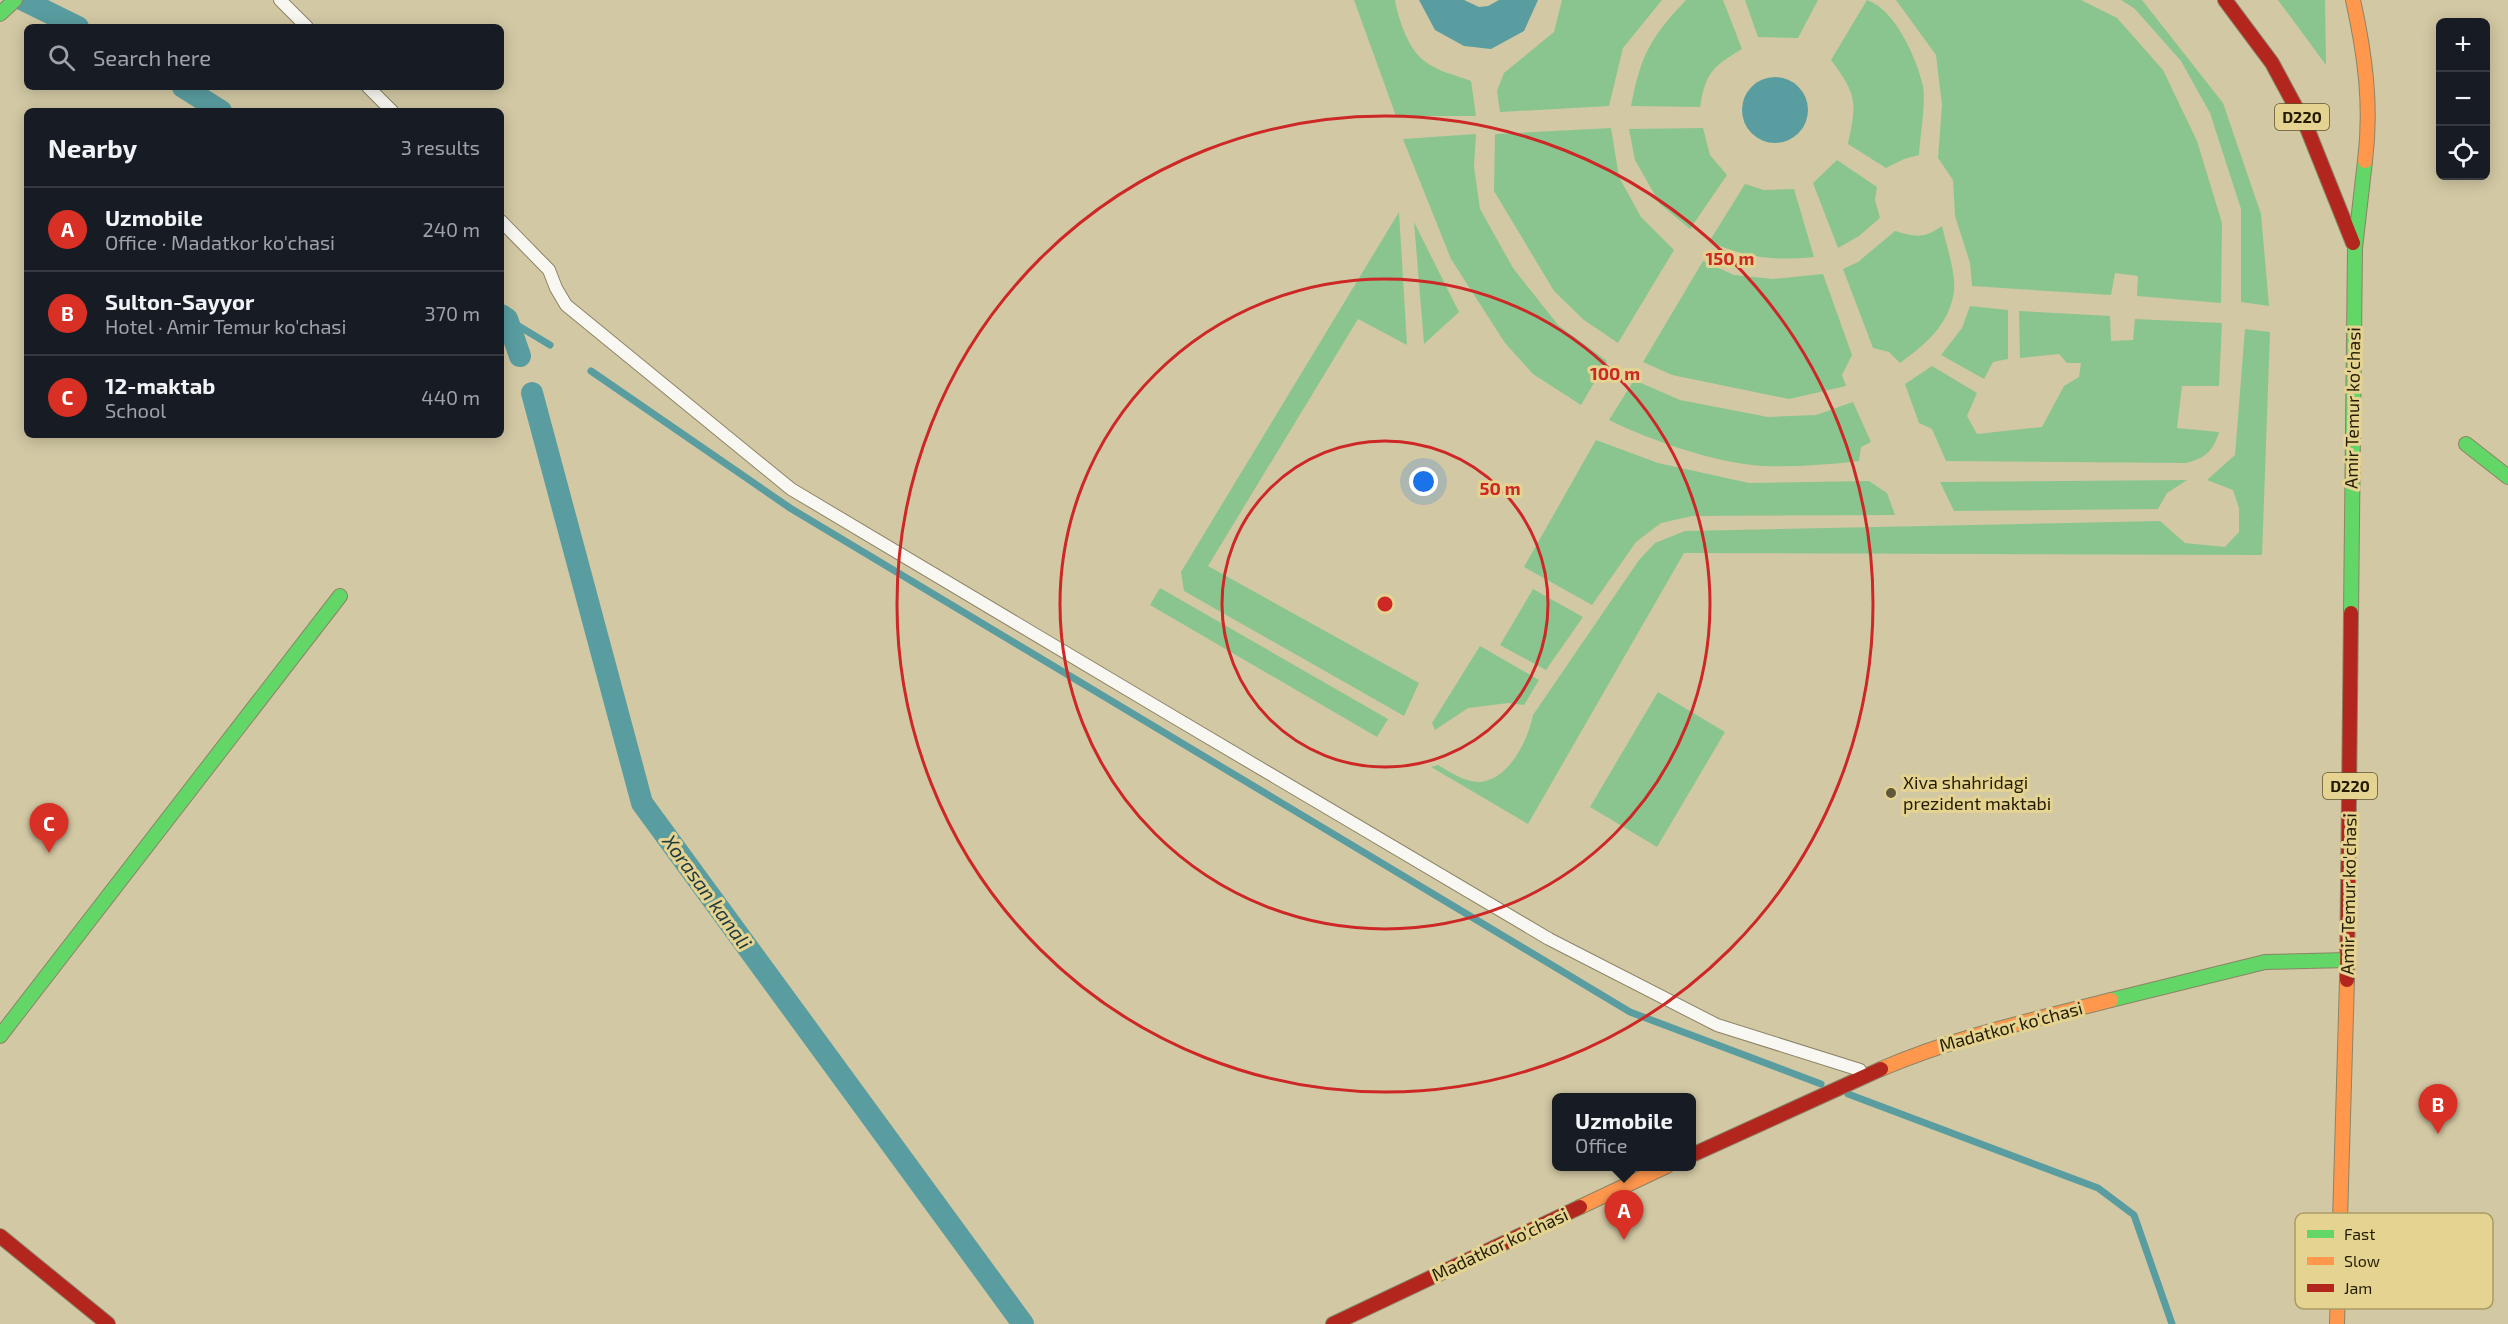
<!DOCTYPE html>
<html lang="en">
<head>
<meta charset="utf-8">
<style>
  :root { --surface:#171b24; --page:#242831; --text:#f1f3f6; --muted:#9ea1a6; --line:#363941; --accent:#d93025 }
  body { margin:0; font-family:"Exo 2",sans-serif; background:var(--page); color:var(--text) }
  .controls { position:absolute; right:18px; top:18px; display:grid; overflow:hidden; border-radius:9px; box-shadow:0 3px 15px #0003 }
  .controls button { width:54px; height:54px; display:grid; place-items:center; padding:0; border:0; border-bottom:2px solid var(--line); background:var(--surface); color:var(--text); font:30px sans-serif }
  .you { position:absolute; left:1424px; top:482px; width:21px; height:21px; margin:-15px; border:4px solid #fff; border-radius:50%; background:#1a73e8; box-shadow:0 0 0 9px #1a73e833 }
  .badge { display:grid; place-items:center; width:39px; height:39px; border-radius:50%; background:var(--accent); color:#fff; font-size:20px; font-weight:700 }
  .pin { position:absolute; translate:-50% -50px; filter:drop-shadow(0 2px 3px #0008) }
  .pin::after { content:''; position:absolute; top:32px; width:21px; height:18px; background:inherit; clip-path:polygon(0 0,100% 0,50% 100%) }
  .popup { position:absolute; left:1552px; top:1093px; width:144px; height:78px; box-sizing:border-box; display:grid; place-content:center; border-radius:9px; background:var(--surface); filter:drop-shadow(0 2px 4px #0005); font-size:20px; white-space:nowrap; color:var(--muted) }
  .popup b { font-size:22px; color:var(--text) }
  .popup::after { content:''; position:absolute; left:50%; top:100%; margin-left:-12px; border:12px solid transparent; border-top-color:var(--surface) }
  .list { margin:0; padding:0; list-style:none }
  h2 { display:flex; justify-content:space-between; align-items:center; height:78px; margin:0; padding:0 24px; font-size:26px }
  h2 small { font-size:20px; font-weight:400; color:var(--muted) }
  .list li { display:grid; grid-template-columns:39px 1fr auto; gap:18px; align-items:center; box-sizing:border-box; height:84px; padding:0 24px; border-top:2px solid var(--line) }
  .list b { display:block; font-size:22px; white-space:nowrap }
  .list p { margin:0; font-size:20px; white-space:nowrap; color:var(--muted) }
  .list em { font-size:20px; font-style:normal; color:var(--muted) }
  .icon { flex:none; width:33px; height:33px; fill:none; stroke:currentColor; stroke-width:2; stroke-linecap:round; stroke-linejoin:round }
  .map { position:relative; flex:none; width:2508px; height:1324px; overflow:hidden }
  .search { position:absolute; background:var(--surface); box-shadow:0 3px 15px #0003; left:24px; top:24px; width:480px; height:66px; display:flex; align-items:center; gap:15px; box-sizing:border-box; padding:0 21px; border-radius:9px; color:var(--muted); font-size:22px }
  .panel { position:absolute; background:var(--surface); box-shadow:0 3px 15px #0003; left:24px; top:108px; width:480px; height:330px; border-radius:9px }
  .map>svg:first-child { display:block }
</style>
</head>
<body>
<div class="map">
<svg width="2508" height="1324" viewBox="0 0 2508 1324">
  <rect width="100%" height="100%" fill="#d2c8a4"/>
  <path fill="#8ac590" d="M1354 0H1395C1398 18 1408 48 1423 60 1436 71 1455 75 1471 81L1476 116H1396Z
    M1562 0H1662L1623 48 1609 106 1500 112 1497 91 1504 73 1554 32Z
    M1686 0H1723L1742 49C1712 67 1706 72 1700 107L1631 106C1641 55 1650 38 1686 0Z
    M1745 0H1818L1798 38 1758 37Z
    M1867 0C1895 9 1917 59 1923 86 1926 103 1920 137 1919 155L1904 159 1886 168 1848 144C1857 101 1857 95 1831 60Z
    M1896 0H2081L2117 18 2163 70 2197 141 2222 223 2221 303 2137 296 2138 276 2115 273 2111 295 1972 286 1970 263 1955 216 1953 180 1938 158 1942 105 1936 55Z
    M2121 0H2142L2223 103 2261 214 2269 306 2241 302V209L2210 113 2181 61 2135 9Z
    M2278 0H2325L2326 65Z
    M1611 128 1619 177 1641 217 1674 250 1618 343 1584 320 1554 291 1494 191 1495 134Z
    M1703 128 1710 155 1727 175 1690 229 1660 204 1635 160 1629 129Z
    M1476 134 1474 167 1480 209 1513 268 1558 325 1607 361 1581 405 1533 374 1505 343 1451 259 1403 139Z
    M1837 160 1877 187 1875 200 1880 218 1859 236 1838 248 1813 183Z
    M1745 184 1764 190 1794 189 1814 257C1771 261 1750 258 1709 242Z
    M1399 212 1407 345 1358 319 1208 566 1419 683 1404 716 1184 591 1181 572Z
    M1414 222 1459 312 1424 344Z
    M1942 226C1946 244 1956 273 1954 291 1950 324 1925 345 1900 363L1889 352 1873 348 1843 269 1858 262 1895 231C1916 237 1923 239 1942 226Z
    M1703 261 1734 275 1773 279 1823 274 1852 355 1842 375 1846 386 1789 399 1672 375 1643 362Z
    M1970 306 2008 310V359L1993 362 1984 379 1941 355 1962 328Z
    M2019 311 2110 316 2111 341 2133 340 2135 319 2222 323 2219 386H2182L2177 428 2219 432C2213 451 2206 458 2186 463L1946 461 1932 429 1919 423 1905 384 1932 366 1977 393 1967 416 1977 434 2042 427 2064 386 2079 377 2081 363H2067L2059 354 2020 358Z
    M2245 329 2270 332 2262 555 1684 553 1528 824 1431 767 1438 765C1450 772 1466 783 1481 782 1510 778 1528 740 1533 715L1639 560 1655 543 1685 531 2160 521 2185 543 2225 547 2239 532V508L2233 490 2207 480 2235 455Z
    M1634 380 1680 400 1768 417 1816 415 1853 402 1871 442 1861 447 1859 461C1827 465 1795 467 1763 466 1715 463 1652 441 1609 420Z
    M1596 440 1658 463 1749 483 1869 481 1887 493 1895 515 1692 516 1661 523 1636 542 1592 605 1524 567Z
    M2187 480 2167 493 2158 509 1954 511 1940 482Z
    M1160 588 1388 719 1377 737 1150 605Z
    M1533 589 1583 617 1546 670 1500 645Z
    M1480 646 1539 680 1524 705 1508 703 1468 708 1435 730 1432 723Z
    M1658 692 1725 732 1657 847 1590 807Z"/>
  <path fill="#599da0" d="M1419 0H1464L1479 7 1488 6 1499 0H1538L1524 31 1491 49 1464 46 1435 30Z
    M1742 110a33 33 0 1 1 66 0a33 33 0 1 1-66 0Z"/>
  <g fill="none" stroke-linecap="round" stroke-linejoin="round">
    <path stroke="#599da0" stroke-width="7" d="M507 319 550 345
      M591 371 790 508 1630 1012 1821 1084
      M1848 1094 2098 1188 2134 1215 2172 1324"/>
    <path stroke="#599da0" stroke-width="22" d="M23 0 78 27
      M183 87 221 111
      M501 315 507 319 520 356
      M532 393 642 803 1023 1324"/>
    <g stroke="#8c8467" stroke-width="14">
      <path id="lane" d="M280 0 307 27
        M368 87 392 111
        M501 221 549 270 556 288 566 305 791 489 1172 716 1549 939 1717 1025 1860 1070"/>
    </g>
    <g stroke="#8c8467" stroke-width="16">
      <path id="fast" d="M0 14 15 0
        M2466 444 2508 477
        M2351 613 2355 248 2365 161
        M2111 1000 2265 962 2348 960
        M0 1036 340 596"/>
    </g>
    <g stroke="#8c8467" stroke-width="16">
      <path id="slow" d="M2353 0C2365 54 2372 106 2365 161
        M1881 1069C1955 1037 2033 1020 2111 1000
        M1580 1207 1667 1166
        M2337 1324 2347 980"/>
    </g>
    <g stroke="#8c8467" stroke-width="16">
      <path id="jam" d="M2225 0 2272 63 2307 128 2353 243
        M2347 980 2351 613
        M1692 1155 1881 1069
        M0 1236 108 1324
        M1333 1324 1580 1207"/>
    </g>
    <use href="#lane" stroke="#f8f7f1" stroke-width="12"/>
    <use href="#fast" stroke="#63d668" stroke-width="14"/>
    <use href="#slow" stroke="#ff974d" stroke-width="14"/>
    <use href="#jam" stroke="#b3261e" stroke-width="14"/>
  </g>
  <g fill="none" stroke="#cd2726" stroke-width="3">
    <circle cx="1385" cy="604" r="163"/>
    <circle cx="1385" cy="604" r="325"/>
    <circle cx="1385" cy="604" r="488"/>
  </g>
  <circle fill="#60583b" stroke="#e5d391" stroke-width="2" cx="1891" cy="793" r="6"/>
  <g text-anchor="middle" stroke-width="6" stroke-linejoin="round" paint-order="stroke">
    <g fill="#e5d391" stroke="#5d532d" stroke-width="1.5">
      <rect x="2275" y="104" width="54" height="26" rx="4.5"/>
      <rect x="2323" y="773" width="54" height="26" rx="4.5"/>
    </g>
    <g font-size="16" font-weight="bold" fill="#231c02">
      <text x="2302" y="123">D220</text>
      <text x="2350" y="792">D220</text>
    </g>
    <g font-size="18" fill="#231c02" stroke="#e5d391">
      <text transform="translate(2353 408) rotate(-89)" y="6">Amir Temur ko'chasi</text>
      <text transform="translate(2349 894) rotate(-89)" y="6">Amir Temur ko'chasi</text>
      <text transform="translate(2011 1027) rotate(-15)" y="6">Madatkor ko'chasi</text>
      <text transform="translate(1500 1245) rotate(-25)" y="6">Madatkor ko'chasi</text>
    </g>
    <g font-size="18" fill="#231c02" stroke="#e5d391" text-anchor="start">
      <text x="1903" y="789">Xiva shahridagi<tspan x="1903" dy="21">prezident maktabi</tspan></text>
    </g>
    <g font-size="20" font-style="italic" fill="#1c3940" stroke="#e5d391">
      <text transform="translate(707 892) rotate(54)" y="7">Xorasan kanali</text>
    </g>
  </g>
  <rect x="2295" y="1213" width="198" height="96" rx="9" fill="#e5d391" stroke="#ab9c66" stroke-width="1.5"/>
  <rect x="2307" y="1230" width="27" height="8" fill="#63d668"/>
  <rect x="2307" y="1257" width="27" height="8" fill="#ff974d"/>
  <rect x="2307" y="1284" width="27" height="8" fill="#b3261e"/>
  <g font-size="16" fill="#231c02">
    <text x="2344" y="1240">Fast</text>
    <text x="2344" y="1267">Slow</text>
    <text x="2344" y="1294">Jam</text>
  </g>
  <circle cx="1385" cy="604" r="9" fill="#cd2726" stroke="#e5d391" stroke-width="3"/>
  <g font-size="18" text-anchor="middle" font-weight="bold" fill="#cd2726" stroke="#e5d391" stroke-width="6" stroke-linejoin="round" paint-order="stroke">
    <text x="1730" y="265">150 m</text>
    <text x="1615" y="380">100 m</text>
    <text x="1500" y="495">50 m</text>
  </g>
</svg>
<div class="controls">
<button>+</button>
<button>−</button>
<button><svg class="icon" aria-label="locate" viewBox="0 0 24 24"><circle cx="12" cy="12" r="6"/><path d="M12 2v4M12 18v4M2 12h4M18 12h4"/></svg></button>
</div>
<div class="you"></div>
<div class="pin badge" style="left:1624px;top:1240px">A</div>
<div class="popup"><b>Uzmobile</b>Office</div>
<div class="pin badge" style="left:2438px;top:1134px">B</div>
<div class="pin badge" style="left:49px;top:853px">C</div>
<div class="search"><svg class="icon" aria-label="search" viewBox="0 0 24 24"><circle cx="10" cy="10" r="6"/><path d="M15 15l6 6"/></svg>Search here</div>
<section class="panel">
<h2>Nearby<small>3 results</small></h2>
<ul class="list">
<li><span class="badge">A</span><div><b>Uzmobile</b><p>Office · Madatkor ko'chasi</p></div><em>240 m</em></li>
<li><span class="badge">B</span><div><b>Sulton-Sayyor</b><p>Hotel · Amir Temur ko'chasi</p></div><em>370 m</em></li>
<li><span class="badge">C</span><div><b>12-maktab</b><p>School</p></div><em>440 m</em></li>
</ul>
</section>
</div>
</body>
</html>
